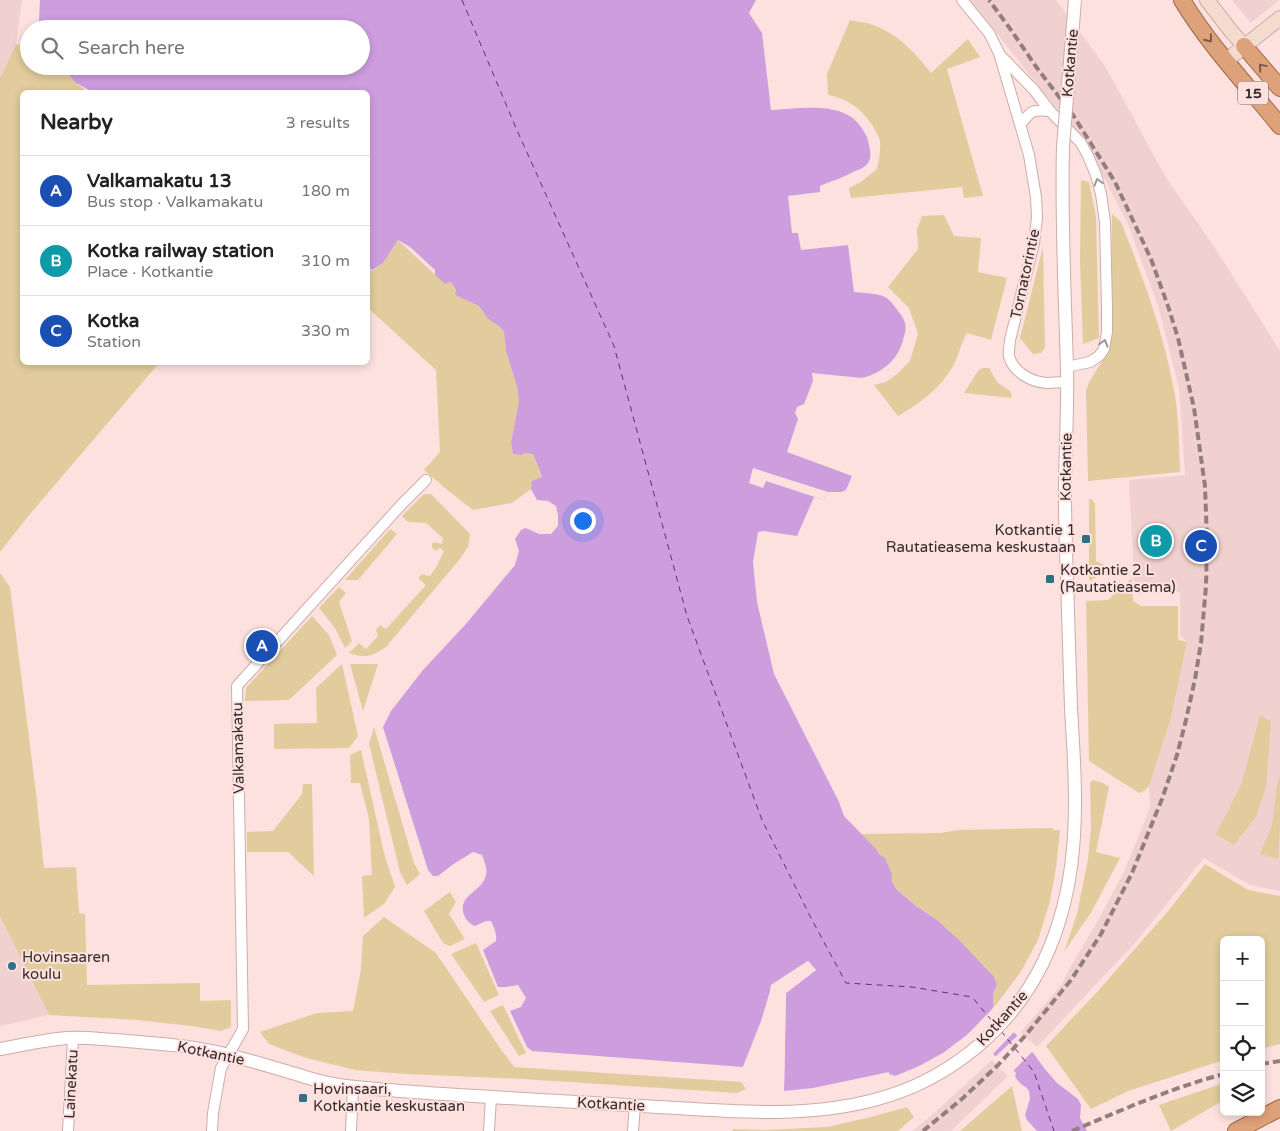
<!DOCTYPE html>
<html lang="en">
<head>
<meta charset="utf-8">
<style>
  :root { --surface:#fff; --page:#f6f6f6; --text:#222; --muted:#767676; --line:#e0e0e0; --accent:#307084 }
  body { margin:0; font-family:"Varela Round",sans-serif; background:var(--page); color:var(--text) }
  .controls { position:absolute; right:15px; bottom:15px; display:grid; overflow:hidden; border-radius:8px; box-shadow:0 2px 8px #0003 }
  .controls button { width:45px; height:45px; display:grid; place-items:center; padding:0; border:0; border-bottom:1px solid var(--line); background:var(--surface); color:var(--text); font:25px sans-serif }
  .you { position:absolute; left:582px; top:520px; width:18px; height:18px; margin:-12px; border:4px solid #fff; border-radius:50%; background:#1a73e8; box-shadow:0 0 0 8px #1a73e833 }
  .badge { display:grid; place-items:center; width:32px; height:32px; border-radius:50%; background:var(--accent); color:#fff; font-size:16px; font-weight:700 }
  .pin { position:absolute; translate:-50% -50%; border:2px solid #fff; box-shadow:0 1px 5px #0006 }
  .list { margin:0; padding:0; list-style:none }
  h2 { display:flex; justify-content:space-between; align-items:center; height:65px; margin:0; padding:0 20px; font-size:21px }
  h2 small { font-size:16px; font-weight:400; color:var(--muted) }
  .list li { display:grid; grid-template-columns:32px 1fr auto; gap:15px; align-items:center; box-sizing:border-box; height:70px; padding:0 20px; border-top:1px solid var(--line) }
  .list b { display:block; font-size:19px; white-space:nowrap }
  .list p { margin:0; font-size:16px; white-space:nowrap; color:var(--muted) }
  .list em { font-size:16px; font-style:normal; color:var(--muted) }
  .icon { flex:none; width:28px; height:28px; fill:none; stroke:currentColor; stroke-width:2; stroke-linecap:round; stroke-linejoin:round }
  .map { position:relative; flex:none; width:1280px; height:1131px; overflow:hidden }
  .search { position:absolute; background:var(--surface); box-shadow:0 2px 8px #0003; left:20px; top:20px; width:350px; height:55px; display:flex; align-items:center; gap:12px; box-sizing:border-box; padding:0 18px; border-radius:28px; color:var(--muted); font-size:19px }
  .panel { position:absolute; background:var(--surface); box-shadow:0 2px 8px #0003; left:20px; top:90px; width:350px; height:275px; border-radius:8px }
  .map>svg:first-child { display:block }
</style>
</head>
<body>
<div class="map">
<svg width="1280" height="1131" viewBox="0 0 1280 1131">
  <rect width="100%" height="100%" fill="#fce1df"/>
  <path fill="#f1d1cf" d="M0 0H22L16 44 0 78Z
    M970 0H1056L1105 66 1165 176 1215 248 1280 351V891L1250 885 1204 858 1135 943 1037 1047 1021 1032 1062 984 1066 975 1101 915 1123 874 1150 808 1149 786 1171 718 1187 642 1180 635V592L1135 594 1129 480 1185 475 1179 388 1158 306 1128 224 1089 149Z
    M1232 0H1279L1251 23Z
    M0 916 49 1015 0 1026Z
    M992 1060 1008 1076 951 1131H912L931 1116Z"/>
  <path fill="#e2cc9d" d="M850 20C857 22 864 22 870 24 896 32 915 52 931 73L968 39 980 57 947 69 983 196 964 198 962 187 851 198 849 188 861 182 877 169C879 160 881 150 880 141 879 136 875 131 873 126 861 109 849 99 828 95L827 74Z
    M16 44 29 49V66H57L87 92H22V362L159 363 30 514 0 552V78Z
    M1081 180 1089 182 1096 217 1099 338 1083 344 1080 261Z
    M1112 214 1121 222C1142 275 1162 328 1173 385 1179 413 1179 443 1180 472L1088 481 1086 391 1089 382 1106 355 1111 334Z
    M944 215 954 236 981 238 978 272 1007 278 991 340 967 333C960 345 959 355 953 366 940 389 920 403 898 416L874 385 886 382 897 374 910 361 918 334 909 308 888 287 918 249 917 229 922 216Z
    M398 240 445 284 451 282 456 290 455 295 479 306 488 319 501 328 504 332 506 351 517 387 519 401 511 442 525 452 533 454 542 478 531 489 512 503 473 510C456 497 440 484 424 470L440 452 436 370 368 308V269L372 271 383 263Z
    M1043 247 1045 348 1041 353 1033 354 1020 338Z
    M982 368H989L997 382 1010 391 1012 398 964 393 978 371Z
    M424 494H431L470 534 468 547 459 560 386 647C372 656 365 659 349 653L359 643 366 649 378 636 376 630 380 625 386 629 426 585 418 578 422 574 430 576 437 566 444 551 440 548 435 551 432 547V544L434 542 442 544 443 538 426 523 408 522 402 516Z
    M1089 499H1092L1095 504 1096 561 1105 565 1101 574 1090 581 1087 570 1089 559Z
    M390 529 397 534 358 580H345Z
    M0 573 10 587 36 793 44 868 76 867 79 913 85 914 87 985 200 983V1001L231 1000V1027L221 1031 191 1026 137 1020 49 1015 0 916Z
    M1132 578 1133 601 1141 606H1178V640L1187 642 1171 718 1149 786 1144 791 1139 793 1089 761 1086 601 1108 600Z
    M339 587 346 593 339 602 352 641 345 648 335 628 319 608Z
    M312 616 329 635 337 655 289 700 245 701 246 688Z
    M342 664 358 736 349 748 274 749V724L317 723 316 688Z
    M350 664H378L363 711Z
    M1260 716 1271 721 1266 786 1256 817 1234 845 1216 834 1241 785Z
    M374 727 414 863 420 874 407 885 400 872 369 744Z
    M361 750 384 853 395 887 384 904 364 918 362 876 372 875 369 819 360 783H351L350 755Z
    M1278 778H1280V823L1278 859 1260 854 1272 825Z
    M1093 780 1103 783 1109 787 1096 852 1120 858 1092 911 1064 952 1077 914 1088 859 1091 828 1090 783Z
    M303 784H312L314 876 288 852H247V832L273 831 302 794Z
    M1053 828V830H1060L1056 868 1050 901 1038 940 1022 970 993 1009V994L997 985 984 967 937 920 916 906 897 890 892 882V874L880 855 861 834 940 833 959 830Z
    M1205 864 1248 890 1280 896V1044L1261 1049V940H1224V1060L1128 1091 1091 1109 1046 1046 1098 991 1169 910Z
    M450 892 456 902 449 914 465 939 450 946 443 943 424 911Z
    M384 917 436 953 500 1048 514 1067 741 1082 746 1089 737 1093 523 1079 406 1074 355 1070 306 1058 269 1044 260 1032 317 1013 353 1011 361 969 363 936Z
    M476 943 499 995 484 1002 451 954Z
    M503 1005 526 1053 519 1056 490 1011Z
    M1224 1083V1101L1217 1104 1171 1131 1159 1105Z
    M1012 1086 1022 1131H960Z
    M907 1107 914 1117 898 1131H733L732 1129 765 1130 827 1127 871 1117Z"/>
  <path fill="#ce9dde" d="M40 0H756L749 13 762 33 771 110C799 109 843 100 861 127 864 132 867 135 868 141 870 148 872 157 868 163 864 169 856 170 851 173 841 179 830 181 820 186V192L788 196 792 233H798L801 250 848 245 854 292C862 293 878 293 885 297 890 300 895 306 898 311 907 322 907 327 903 340 898 360 882 373 862 378L812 373 813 381 804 404 797 407 795 413 798 419 787 452 852 476 846 490 841 492H828L824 500 814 497 797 536 763 531 758 532 753 562 757 602 774 674 839 802 844 816 875 848 880 855 885 858 892 874V882L897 890 916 906 937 920 960 941 994 977 997 985 993 994V1009L1034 1054 1044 1068 1057 1083 1078 1099 1081 1105 1080 1118 1087 1131H1037L1027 1120 1025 1115 1030 1099 1029 1091 1027 1088 1021 1084 1015 1077 1016 1073 998 1056H995L972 1031 943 1053 917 1067 895 1076 889 1074V1072L813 1088 784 1091 786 993 816 970 808 961 771 985C769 1010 752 1044 743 1067L532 1051 527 1047 510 1011 521 1007 526 998 518 985 506 987H498L483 950 496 941C497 933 494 928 491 921H486L475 926C470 924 466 920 464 915 457 894 482 893 486 875 488 869 484 861 482 855L473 852 452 865 438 876H433L428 870 383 727 391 711 423 670 465 625 515 565 519 551 515 539 521 530 526 528 539 534H551L558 526V515L556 506 548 501 537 500 531 489 532 481 542 477 533 454 525 453 521 455 513 454 511 442 519 401 517 387 506 351 504 332 501 328 488 319 479 306 455 295 456 290 451 282 445 284 435 275V270L410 247 398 240 383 263 372 270 368 267V92H93L76 83 60 66H361V29H42L39 21Z"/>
  <path fill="#fce1df" d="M753 468 828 492 824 500 766 481 763 488 749 483Z
    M808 961 816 970 786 993 784 1091 781 1089 784 993 813 970 808 964 773 987 764 1021 745 1068 743 1067 761 1021 770 991 771 985Z
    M995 1006V1008L1016 1030 991 1056 972 1034 968 1037 967 1035Z
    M1019 1034 1034 1050 1012 1072 997 1059 994 1058Z"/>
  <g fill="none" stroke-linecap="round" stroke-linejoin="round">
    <path stroke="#662b78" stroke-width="1" stroke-dasharray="6 5" stroke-linecap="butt" d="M462 0 516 128 614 346 687 616 762 820 811 918 846 983 912 987 972 997 993 1022
      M1001 1031 1034 1072 1054 1131"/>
    <g stroke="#ccacaa" stroke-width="12">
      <path id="minor" d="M962 0 989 33 999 53 1029 155 1036 197 1037 217 1034 243 1010 340C1010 345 1008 351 1009 356 1013 372 1031 382 1047 383 1053 383 1060 382 1067 382
        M1000 55 1034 90 1050 111 1081 143 1088 156 1096 175 1101 194 1105 222 1107 307V332L1104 349 1099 356 1090 362 1067 367
        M1020 125C1031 111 1032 109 1050 111
        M68 1131 73 1038
        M212 1131 213 1113 221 1068 243 1029 237 686 402 504 426 480
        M351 1131 353 1087
        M489 1131 491 1097
        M633 1131 635 1105"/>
    </g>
    <g stroke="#ccacaa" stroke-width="14">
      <path id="tertiary" d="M0 1049C22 1045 44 1040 67 1038 83 1037 99 1039 115 1040 151 1043 186 1045 221 1053 246 1059 271 1067 296 1074 308 1078 320 1082 333 1084 355 1088 378 1089 400 1091 481 1097 562 1101 642 1106 719 1110 798 1120 874 1100 952 1080 1019 1023 1050 947 1082 869 1076 791 1071 708 1070 676 1069 644 1068 612 1067 573 1065 534 1065 495 1065 453 1068 411 1067 369 1065 295 1061 221 1063 147"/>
    </g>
    <g stroke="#ccacaa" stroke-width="16">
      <path id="secondary" d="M1207 0 1231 31 1244 46
        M1227 60 1280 18"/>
    </g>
    <g stroke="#9e6949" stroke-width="18">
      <path id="trunk" d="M1182 0C1209 45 1247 85 1280 126
        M1244 46 1280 88
        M1236 1131 1280 1108"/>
    </g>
    <use href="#minor" stroke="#fff" stroke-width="10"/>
    <use href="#tertiary" stroke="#fff" stroke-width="12"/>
    <use href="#secondary" stroke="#f3dccd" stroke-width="14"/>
    <use href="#trunk" stroke="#dea27a" stroke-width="16"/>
    <path stroke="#917e7d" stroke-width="4" stroke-dasharray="8 4" stroke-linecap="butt" d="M1261 1064 1280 1061
      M923 1131 963 1098 998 1065 1025 1036 1071 980 1101 934 1132 873 1162 799 1177 755 1186 720 1195 679 1201 643 1206 586 1207 541 1205 486 1194 408 1178 338 1168 306 1151 259 1115 182 1073 115 1037 68 1011 30 989 0
      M1072 1131C1122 1110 1171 1088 1224 1074"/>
    <g stroke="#ccacaa" stroke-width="14" stroke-linecap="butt">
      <path id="tertiary-bridge" d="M1063 147 1075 0"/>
    </g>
    <use href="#tertiary-bridge" stroke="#fff" stroke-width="12"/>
  </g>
  <defs><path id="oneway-chevron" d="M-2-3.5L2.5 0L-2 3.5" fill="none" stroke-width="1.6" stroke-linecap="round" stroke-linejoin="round" transform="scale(1.25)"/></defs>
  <g stroke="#7a5b4a">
    <use href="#oneway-chevron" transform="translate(1209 39) rotate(52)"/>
    <use href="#oneway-chevron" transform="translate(1262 67) rotate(-130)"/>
  </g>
  <g stroke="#9b9594">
    <use href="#oneway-chevron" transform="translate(1098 182) rotate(-106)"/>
    <use href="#oneway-chevron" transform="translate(1104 343) rotate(-74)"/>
  </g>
  <g fill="#307084" stroke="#fce1df" stroke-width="2">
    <rect x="1081" y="534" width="10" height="10" rx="2.5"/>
    <rect x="1045" y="574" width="10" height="10" rx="2.5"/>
    <circle cx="12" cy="966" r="5"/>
    <rect x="298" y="1093" width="10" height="10" rx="2.5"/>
  </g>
  <g text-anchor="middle" stroke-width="4" stroke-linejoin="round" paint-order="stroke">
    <rect fill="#fce1df" stroke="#726260" stroke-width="1" x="1238" y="81.5" width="30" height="23" rx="4"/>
    <g font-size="14" font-weight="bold" fill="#372b2a">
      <text x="1253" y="98">15</text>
    </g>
    <g font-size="15" fill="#372b2a" stroke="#fce1df">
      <text transform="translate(1070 63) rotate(-85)" y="5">Kotkantie</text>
      <text transform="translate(1025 274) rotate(-78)" y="5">Tornatorintie</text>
      <text transform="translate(1066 467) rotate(-89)" y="5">Kotkantie</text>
      <text transform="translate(238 748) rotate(-91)" y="5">Valkamakatu</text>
      <text transform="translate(1002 1018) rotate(-48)" y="5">Kotkantie</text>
      <text transform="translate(211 1053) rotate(12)" y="5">Kotkantie</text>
      <text transform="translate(71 1084) rotate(-87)" y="5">Lainekatu</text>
      <text transform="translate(611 1104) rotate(3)" y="5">Kotkantie</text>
    </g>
    <g font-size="15" fill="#372b2a" stroke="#fce1df" text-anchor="start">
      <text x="1076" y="535" text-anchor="end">Kotkantie 1<tspan x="1076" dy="17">Rautatieasema keskustaan</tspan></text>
      <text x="1060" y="575">Kotkantie 2 L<tspan x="1060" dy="17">(Rautatieasema)</tspan></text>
      <text x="22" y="962">Hovinsaaren<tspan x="22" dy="17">koulu</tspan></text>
      <text x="313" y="1094">Hovinsaari,<tspan x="313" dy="17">Kotkantie keskustaan</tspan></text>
    </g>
  </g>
</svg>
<div class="controls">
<button>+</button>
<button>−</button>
<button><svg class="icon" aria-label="locate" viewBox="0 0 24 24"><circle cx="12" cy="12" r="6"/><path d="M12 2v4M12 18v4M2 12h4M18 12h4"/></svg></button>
<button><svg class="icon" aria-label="layers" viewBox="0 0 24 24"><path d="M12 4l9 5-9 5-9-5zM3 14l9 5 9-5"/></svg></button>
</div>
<div class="you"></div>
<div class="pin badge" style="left:262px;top:646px;background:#1a4fb4">A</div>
<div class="pin badge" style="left:1156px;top:541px;background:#0f9aa8">B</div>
<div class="pin badge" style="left:1201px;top:546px;background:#1a4fb4">C</div>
<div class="search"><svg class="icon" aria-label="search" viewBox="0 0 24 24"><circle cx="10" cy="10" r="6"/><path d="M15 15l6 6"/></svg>Search here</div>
<section class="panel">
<h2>Nearby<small>3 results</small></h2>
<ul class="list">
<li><span class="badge" style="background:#1a4fb4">A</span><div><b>Valkamakatu 13</b><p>Bus stop · Valkamakatu</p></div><em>180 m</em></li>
<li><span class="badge" style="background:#0f9aa8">B</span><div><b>Kotka railway station</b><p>Place · Kotkantie</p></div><em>310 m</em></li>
<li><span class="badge" style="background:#1a4fb4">C</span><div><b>Kotka</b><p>Station</p></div><em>330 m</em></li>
</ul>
</section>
</div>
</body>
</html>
